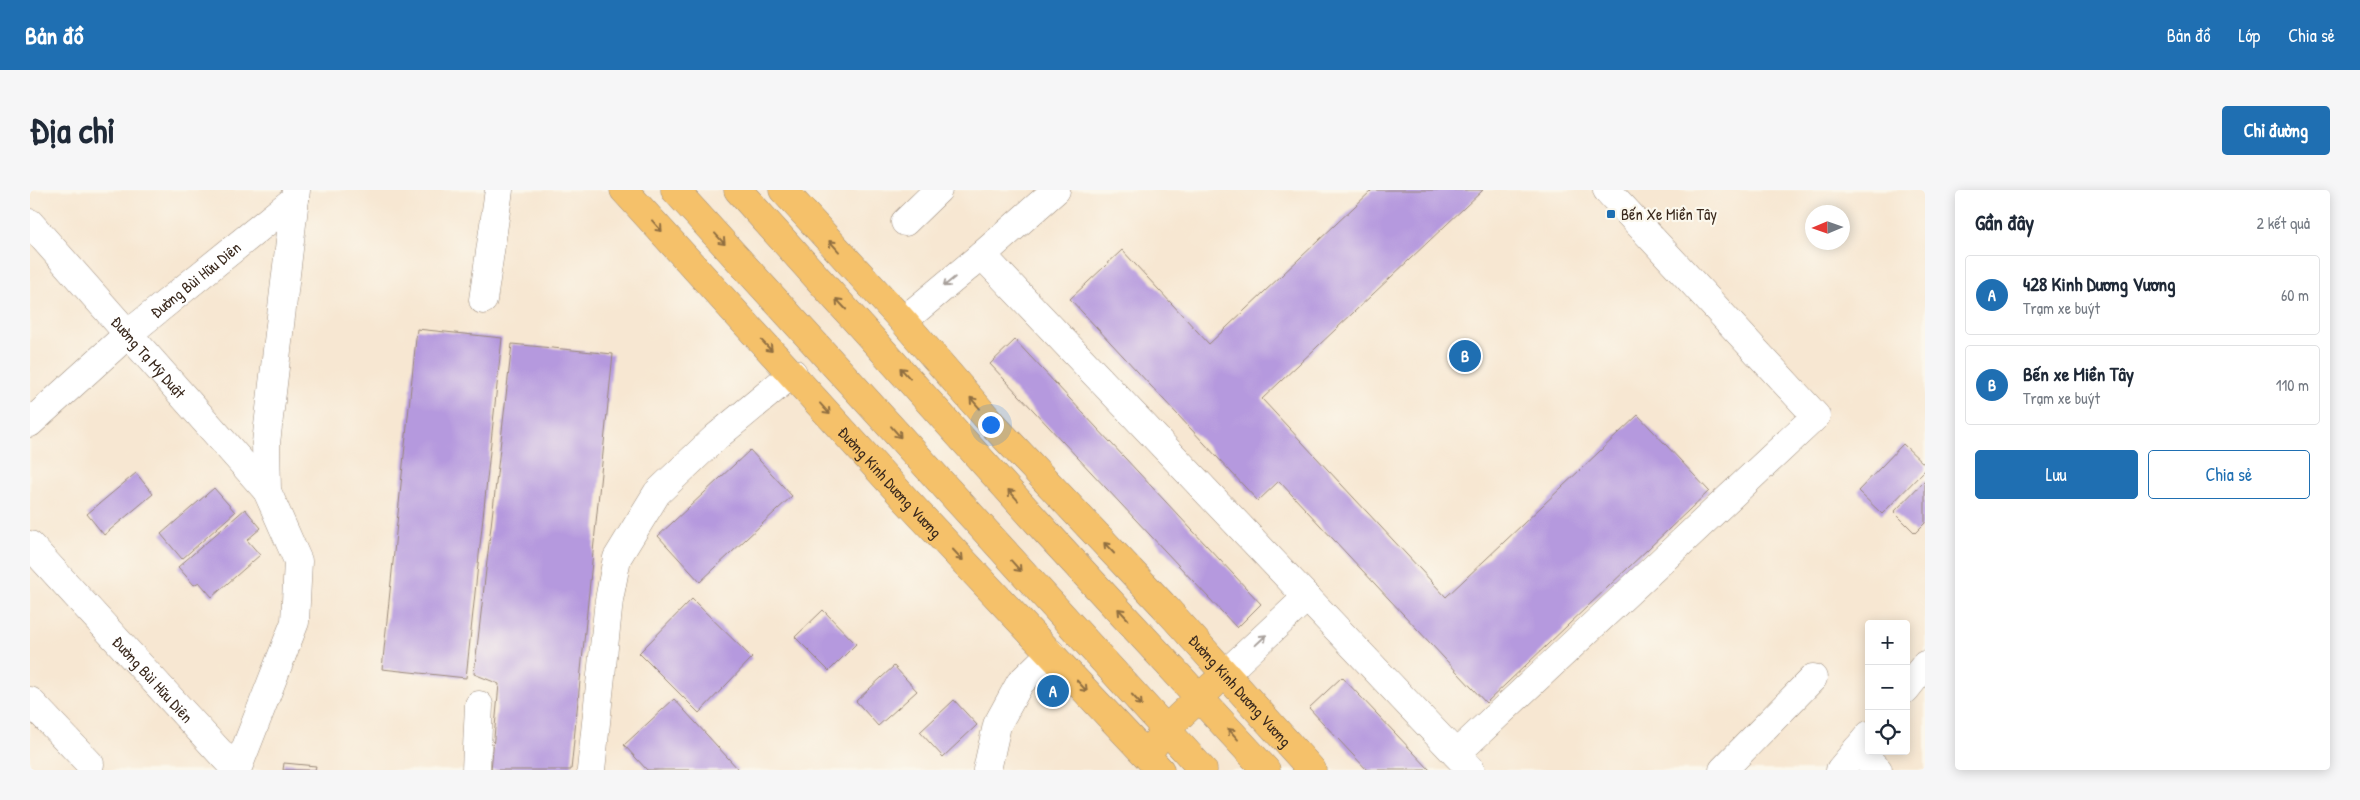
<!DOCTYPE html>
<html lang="vi">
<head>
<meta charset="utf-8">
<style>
  :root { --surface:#fff; --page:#f6f6f7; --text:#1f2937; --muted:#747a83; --line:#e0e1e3; --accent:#1f6fb2 }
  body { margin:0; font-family:"Patrick Hand",sans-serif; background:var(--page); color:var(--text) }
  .controls { position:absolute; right:15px; bottom:15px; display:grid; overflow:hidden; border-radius:5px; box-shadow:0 2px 12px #0003 }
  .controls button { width:45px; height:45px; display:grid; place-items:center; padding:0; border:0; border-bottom:1px solid var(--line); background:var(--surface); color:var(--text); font:25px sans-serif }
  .compass { position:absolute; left:1775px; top:15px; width:45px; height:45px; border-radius:50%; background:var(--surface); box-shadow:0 2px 12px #0003; rotate:268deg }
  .you { position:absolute; left:960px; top:234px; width:18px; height:18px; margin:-12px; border:4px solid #fff; border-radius:50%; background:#1a73e8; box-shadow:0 0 0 8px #1a73e833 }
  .badge { display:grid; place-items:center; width:32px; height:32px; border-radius:50%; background:var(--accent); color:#fff; font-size:16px; font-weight:700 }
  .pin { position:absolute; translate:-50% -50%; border:2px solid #fff; box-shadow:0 1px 5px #0006 }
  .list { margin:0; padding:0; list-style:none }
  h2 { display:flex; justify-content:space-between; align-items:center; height:65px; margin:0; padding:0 20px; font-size:21px }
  h2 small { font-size:16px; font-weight:400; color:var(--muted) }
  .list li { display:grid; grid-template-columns:32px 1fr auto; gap:15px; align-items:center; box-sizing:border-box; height:80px; margin:0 10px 10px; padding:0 10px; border:1px solid var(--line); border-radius:5px }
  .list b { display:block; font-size:19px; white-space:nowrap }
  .list p { margin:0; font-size:16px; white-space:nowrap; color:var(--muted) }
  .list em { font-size:16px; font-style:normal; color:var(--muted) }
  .actions { display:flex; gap:10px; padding:15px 20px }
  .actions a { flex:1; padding:11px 0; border:1px solid var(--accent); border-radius:5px; text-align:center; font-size:18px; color:var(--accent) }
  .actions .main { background:var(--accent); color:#fff }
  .icon { flex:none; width:28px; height:28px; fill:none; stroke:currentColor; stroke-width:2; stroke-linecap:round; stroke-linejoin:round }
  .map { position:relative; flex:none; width:1895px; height:580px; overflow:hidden; border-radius:5px }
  header { display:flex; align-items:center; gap:30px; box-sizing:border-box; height:70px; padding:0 25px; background:var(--accent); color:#fff }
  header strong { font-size:24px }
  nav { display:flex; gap:28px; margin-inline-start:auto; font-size:18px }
  .intro { display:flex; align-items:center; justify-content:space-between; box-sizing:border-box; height:120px; padding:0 30px }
  h1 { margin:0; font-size:35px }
  .button { padding:12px 22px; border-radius:5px; background:var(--accent); color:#fff; font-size:18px; font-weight:700 }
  main { display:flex; gap:30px; padding:0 30px }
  aside { flex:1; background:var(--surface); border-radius:5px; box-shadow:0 2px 12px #0003 }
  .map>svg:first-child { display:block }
</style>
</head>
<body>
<header>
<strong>Bản đồ</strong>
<nav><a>Bản đồ</a><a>Lớp</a><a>Chia sẻ</a></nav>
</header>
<div class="intro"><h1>Địa chỉ</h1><a class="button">Chỉ đường</a></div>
<main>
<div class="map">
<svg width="1895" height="580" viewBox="0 0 1895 580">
  <rect width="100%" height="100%" fill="#fbf7ec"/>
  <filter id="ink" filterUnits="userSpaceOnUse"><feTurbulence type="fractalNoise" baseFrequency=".02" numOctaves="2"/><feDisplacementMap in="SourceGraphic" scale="10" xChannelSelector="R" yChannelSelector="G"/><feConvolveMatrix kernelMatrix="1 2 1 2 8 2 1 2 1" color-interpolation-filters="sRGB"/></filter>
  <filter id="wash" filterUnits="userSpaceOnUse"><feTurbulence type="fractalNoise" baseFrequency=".0096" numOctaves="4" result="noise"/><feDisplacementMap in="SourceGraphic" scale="20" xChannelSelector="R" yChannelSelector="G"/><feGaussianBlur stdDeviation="1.12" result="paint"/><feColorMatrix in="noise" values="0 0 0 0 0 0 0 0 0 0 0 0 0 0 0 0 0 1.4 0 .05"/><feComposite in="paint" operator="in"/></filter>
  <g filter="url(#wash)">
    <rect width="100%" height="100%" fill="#f7e7d2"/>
    <g id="blocks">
      <path fill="#b599de" d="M1342 0H1453L1232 209 1416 407 1608 225 1679 301 1456 513 1249 291 1228 311 1040 109 1092 60 1179 154Z
        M387 139 472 148 436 488 352 479Z
        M985 150 1231 414 1207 438 960 174Z
        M482 154 583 164 541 580H461L469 494 444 484Z
        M1873 254 1895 275V280L1852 324 1828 301Z
        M720 260 762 306 670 392 628 346Z
        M106 283 123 304 74 345 57 324Z
        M1895 290V333L1885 343 1864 322Z
        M184 298 205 322 152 369 131 344Z
        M215 319 231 338 217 350 230 365 182 407 169 392 164 395 148 377Z
        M662 409 722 468 669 523 609 463Z
        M793 420 826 454 799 481 765 447Z
        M864 476 887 501 848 536 826 511Z
        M1312 487 1400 580H1337L1279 518Z
        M644 509 709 580H617L594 555Z
        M924 510 947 535 913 567 890 542Z
        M254 573 286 576 285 580H253Z"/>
    </g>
  </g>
  <g filter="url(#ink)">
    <use href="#blocks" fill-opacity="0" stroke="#998878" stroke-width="1"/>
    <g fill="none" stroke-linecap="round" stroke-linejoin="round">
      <g stroke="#998878" stroke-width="29">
        <g id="minor">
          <path d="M875 32 908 0"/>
          <path id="s1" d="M0 33 237 301"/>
          <path d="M952 65 1441 580"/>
          <path d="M453 110 469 0"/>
          <path d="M873 131 952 65 1026 0"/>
          <path id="s2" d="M0 233 98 144 265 9"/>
          <path id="s3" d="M0 355 206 580"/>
          <path d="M1195 484 1277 407"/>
          <path d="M1876 499 1895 475"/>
          <path d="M0 511 60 574"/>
          <path d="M1827 559 1848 580"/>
          <path d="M1426 564 1786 226 1577 0"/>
          <path d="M207 580 265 432 268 371 237 301 236 253 266 0"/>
          <path d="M446 580 449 515"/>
          <path d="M561 580 579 410 587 368 627 303 685 248 763 183"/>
          <path d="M957 580 967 535 990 493 1021 463"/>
          <path d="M1693 580 1783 488"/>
          <path d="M1810 580 1839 545"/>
        </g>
      </g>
      <g stroke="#998878" stroke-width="29">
        <g id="major">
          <path id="s4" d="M594 0 877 311 1130 580"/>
          <path d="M645 0 1173 580"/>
          <path d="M708 0 1018 344 1236 580"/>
          <path id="s5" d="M753 0 873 131 964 236 1134 416 1282 580"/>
          <path d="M1124 555 1135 540 1183 495"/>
        </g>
      </g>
      <use href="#minor" stroke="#fff" stroke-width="28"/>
      <use href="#major" stroke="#f5c16b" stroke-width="28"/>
    </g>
    <defs><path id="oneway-shaft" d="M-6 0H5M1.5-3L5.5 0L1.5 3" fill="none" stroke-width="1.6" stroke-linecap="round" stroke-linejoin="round" transform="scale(1.25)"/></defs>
    <g stroke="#8f6e41">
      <use href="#oneway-shaft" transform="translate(627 36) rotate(48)"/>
      <use href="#oneway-shaft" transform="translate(690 49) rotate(48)"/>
      <use href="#oneway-shaft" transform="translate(804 56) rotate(-132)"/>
      <use href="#oneway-shaft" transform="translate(811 114) rotate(-133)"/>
      <use href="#oneway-shaft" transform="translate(737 156) rotate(46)"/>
      <use href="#oneway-shaft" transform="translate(875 183) rotate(-132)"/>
      <use href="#oneway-shaft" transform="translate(945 213) rotate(-131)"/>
      <use href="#oneway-shaft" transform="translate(795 219) rotate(48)"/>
      <use href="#oneway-shaft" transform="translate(866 242) rotate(49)"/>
      <use href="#oneway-shaft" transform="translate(983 305) rotate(-132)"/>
      <use href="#oneway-shaft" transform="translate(1079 358) rotate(-133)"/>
      <use href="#oneway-shaft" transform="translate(928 365) rotate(47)"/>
      <use href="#oneway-shaft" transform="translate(986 376) rotate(48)"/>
      <use href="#oneway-shaft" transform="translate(1093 424) rotate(-133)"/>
      <use href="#oneway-shaft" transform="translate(1052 496) rotate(47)"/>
      <use href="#oneway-shaft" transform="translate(1107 510) rotate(47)"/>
      <use href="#oneway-shaft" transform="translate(1203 544) rotate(-132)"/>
    </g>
    <g stroke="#a79f9a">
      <use href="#oneway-shaft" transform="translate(919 92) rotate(141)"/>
      <use href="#oneway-shaft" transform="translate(1231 450) rotate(-43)"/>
    </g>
  </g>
  <rect fill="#1f6fb2" stroke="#fbf7ec" stroke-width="2" x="1576" y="19" width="10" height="10" rx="2.5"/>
  <g text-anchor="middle" stroke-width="4.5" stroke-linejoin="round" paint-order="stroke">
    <g font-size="16" fill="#3b2a1e" stroke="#fbf7ec" text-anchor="start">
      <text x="1591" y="30">Bến Xe Miền Tây</text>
    </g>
    <g font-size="16" fill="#3b2a1e" stroke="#fbf7ec">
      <text dy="6" stroke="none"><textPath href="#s2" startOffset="219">Đường Bùi Hữu Diên</textPath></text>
      <text dy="6" stroke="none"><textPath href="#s1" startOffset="179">Đường Tạ Mỹ Duật</textPath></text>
      <text dy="6" stroke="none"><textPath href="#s4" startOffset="395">Đường Kinh Dương Vương</textPath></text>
      <text dy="6" stroke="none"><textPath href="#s3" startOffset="182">Đường Bùi Hữu Diên</textPath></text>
      <text dy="6" stroke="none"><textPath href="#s5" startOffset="678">Đường Kinh Dương Vương</textPath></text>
    </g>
  </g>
</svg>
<div class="controls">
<button>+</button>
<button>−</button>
<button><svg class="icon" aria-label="locate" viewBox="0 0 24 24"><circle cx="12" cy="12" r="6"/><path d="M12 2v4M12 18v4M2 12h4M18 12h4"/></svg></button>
</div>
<svg class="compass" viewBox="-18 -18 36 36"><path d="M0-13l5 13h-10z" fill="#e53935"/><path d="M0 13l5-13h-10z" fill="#747a83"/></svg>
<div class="you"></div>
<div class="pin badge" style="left:1023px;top:501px">A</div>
<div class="pin badge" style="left:1435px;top:166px">B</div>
</div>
<aside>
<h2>Gần đây<small>2 kết quả</small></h2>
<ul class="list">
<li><span class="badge">A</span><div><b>428 Kinh Dương Vương</b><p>Trạm xe buýt</p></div><em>60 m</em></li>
<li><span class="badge">B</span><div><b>Bến xe Miền Tây</b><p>Trạm xe buýt</p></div><em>110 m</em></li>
</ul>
<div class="actions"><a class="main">Lưu</a><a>Chia sẻ</a></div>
</aside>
</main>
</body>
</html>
